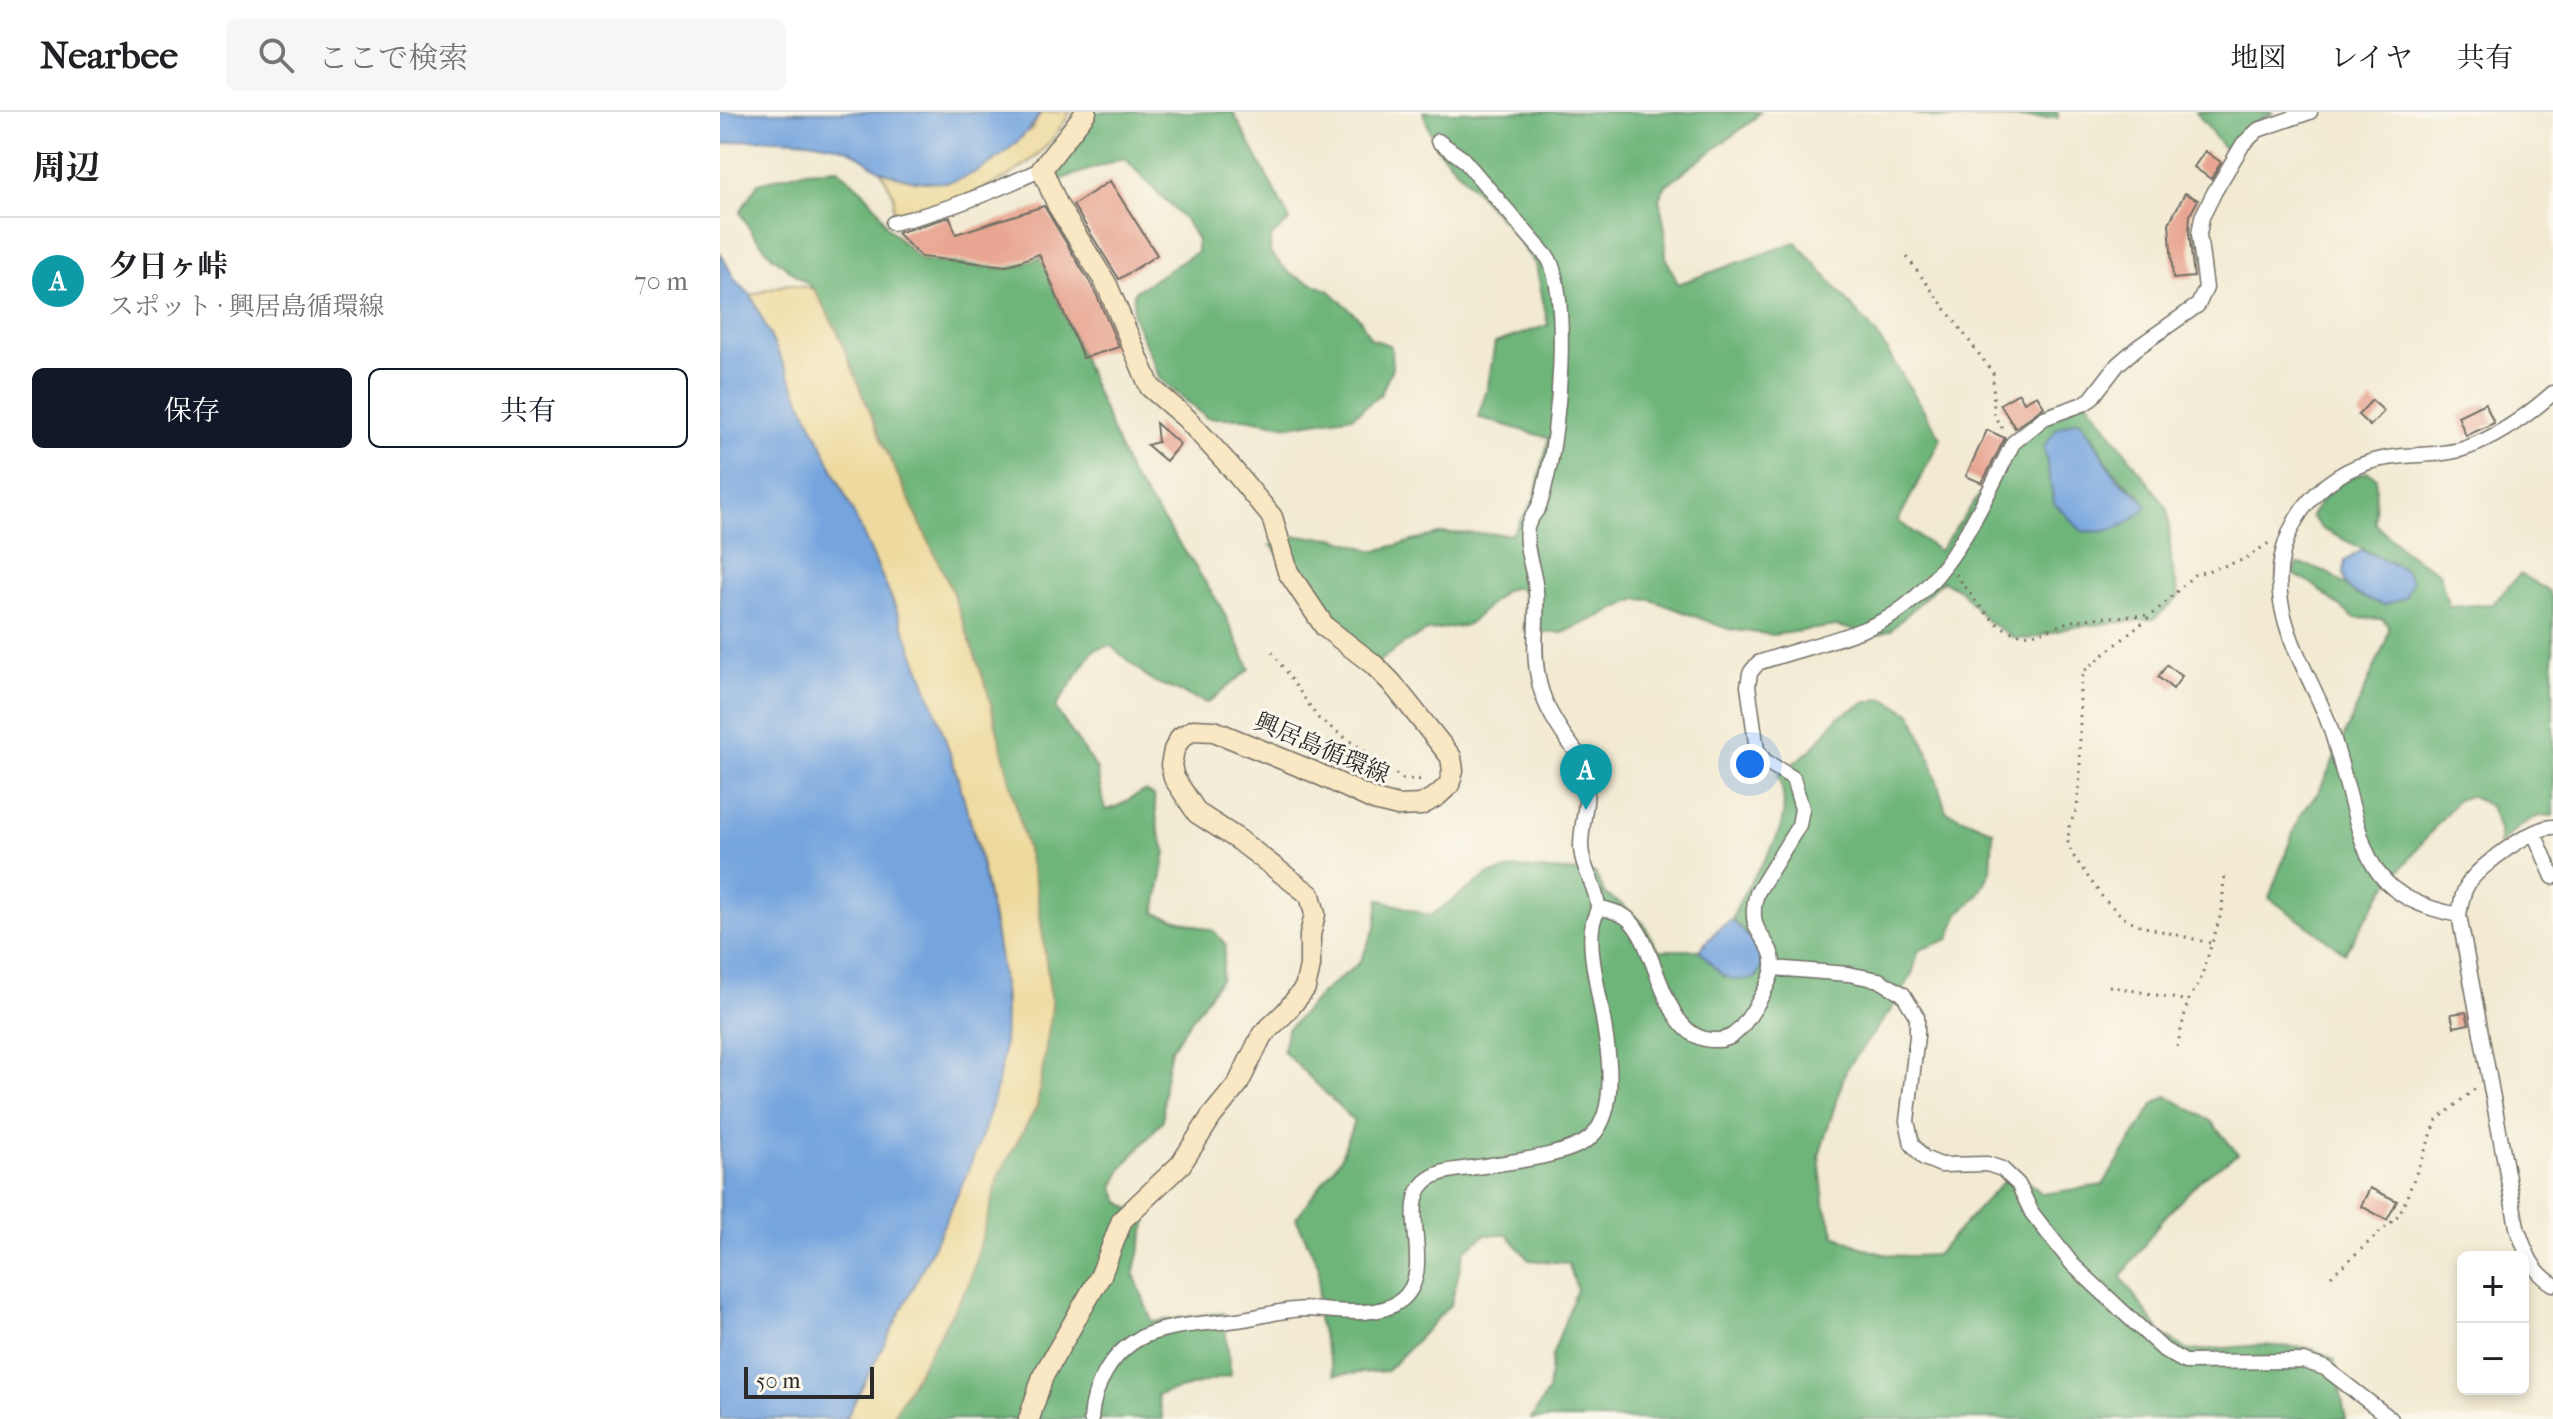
<!DOCTYPE html>
<html lang="ja">
<head>
<meta charset="utf-8">
<style>
  :root { --surface:#fff; --page:#f6f6f6; --text:#202124; --muted:#757577; --line:#e0e0e0; --accent:#111827 }
  body { margin:0; font-family:"IM FELL French Canon","Noto Serif JP",serif; background:var(--page); color:var(--text) }
  .controls { position:absolute; right:24px; bottom:24px; display:grid; overflow:hidden; border-radius:12px; box-shadow:0 4px 12px #0003 }
  .controls button { width:72px; height:72px; display:grid; place-items:center; padding:0; border:0; border-bottom:2px solid var(--line); background:var(--surface); color:var(--text); font:40px sans-serif }
  .scale { position:absolute; left:24px; bottom:20px; width:130px; box-sizing:border-box; padding-left:8px; border:4px solid #2b2b2b; border-top:0; font-size:22px; line-height:28px; white-space:nowrap; color:#2b2b2b; -webkit-text-stroke:6px #fbf7ec; paint-order:stroke }
  .you { position:absolute; left:1030px; top:652px; width:28px; height:28px; margin:-20px; border:6px solid #fff; border-radius:50%; background:#1a73e8; box-shadow:0 0 0 12px #1a73e833 }
  .badge { display:grid; place-items:center; width:52px; height:52px; border-radius:50%; background:var(--accent); color:#fff; font-size:26px; font-weight:700 }
  .pin { position:absolute; translate:-50% -66px; filter:drop-shadow(0 2px 4px #0008) }
  .pin::after { content:''; position:absolute; top:42px; width:28px; height:24px; background:inherit; clip-path:polygon(0 0,100% 0,50% 100%) }
  .list { margin:0; padding:0; list-style:none }
  h2 { display:flex; justify-content:space-between; align-items:center; height:104px; margin:0; padding:0 32px; font-size:34px }
  h2 small { font-size:26px; font-weight:400; color:var(--muted) }
  .list li { display:grid; grid-template-columns:52px 1fr auto; gap:24px; align-items:center; box-sizing:border-box; height:128px; padding:0 32px; border-top:2px solid var(--line) }
  .list b { display:block; font-size:30px; white-space:nowrap }
  .list p { margin:0; font-size:26px; white-space:nowrap; color:var(--muted) }
  .list em { font-size:26px; font-style:normal; color:var(--muted) }
  .actions { display:flex; gap:16px; padding:24px 32px }
  .actions a { flex:1; padding:18px 0; border:2px solid var(--accent); border-radius:12px; text-align:center; font-size:28px; color:var(--accent) }
  .actions .main { background:var(--accent); color:#fff }
  .icon { flex:none; width:44px; height:44px; fill:none; stroke:currentColor; stroke-width:2; stroke-linecap:round; stroke-linejoin:round }
  .map { position:relative; flex:none; width:1833px; height:1307px; overflow:hidden }
  header { display:flex; align-items:center; gap:48px; box-sizing:border-box; height:112px; padding:0 40px; background:var(--surface); border-bottom:2px solid var(--line) }
  header strong { font-size:38px }
  nav { display:flex; gap:44px; margin-inline-start:auto; font-size:28px }
  .search { width:560px; height:72px; background:var(--page); display:flex; align-items:center; gap:20px; box-sizing:border-box; padding:0 28px; border-radius:12px; color:var(--muted); font-size:30px }
  main { display:flex }
  aside { flex:1; background:var(--surface) }
  .map>svg:first-child { display:block }
</style>
</head>
<body>
<header>
<strong>Nearbee</strong>
<div class="search"><svg class="icon" aria-label="search" viewBox="0 0 24 24"><circle cx="10" cy="10" r="6"/><path d="M15 15l6 6"/></svg>ここで検索</div>
<nav><a>地図</a><a>レイヤ</a><a>共有</a></nav>
</header>
<main>
<aside>
<h2>周辺<small></small></h2>
<ul class="list">
<li><span class="badge" style="background:#0f9aa8">A</span><div><b>夕日ヶ峠</b><p>スポット · 興居島循環線</p></div><em>70 m</em></li>
</ul>
<div class="actions"><a class="main">保存</a><a>共有</a></div>
</aside>
<div class="map">
<svg width="1833" height="1307" viewBox="0 0 1833 1307">
  <rect width="100%" height="100%" fill="#fbf7ec"/>
  <filter id="ink" filterUnits="userSpaceOnUse"><feTurbulence type="fractalNoise" baseFrequency=".0125" numOctaves="2"/><feDisplacementMap in="SourceGraphic" scale="16" xChannelSelector="R" yChannelSelector="G"/><feConvolveMatrix kernelMatrix="1 2 1 2 8 2 1 2 1" color-interpolation-filters="sRGB"/></filter>
  <filter id="wash" filterUnits="userSpaceOnUse"><feTurbulence type="fractalNoise" baseFrequency=".006" numOctaves="4" result="noise"/><feDisplacementMap in="SourceGraphic" scale="32" xChannelSelector="R" yChannelSelector="G"/><feGaussianBlur stdDeviation="1.8" result="paint"/><feColorMatrix in="noise" values="0 0 0 0 0 0 0 0 0 0 0 0 0 0 0 0 0 1.4 0 .05"/><feComposite in="paint" operator="in"/></filter>
  <g filter="url(#wash)">
    <rect width="100%" height="100%" fill="#f2ead2"/>
    <path fill="#6eb57a" stroke="#4c7052" stroke-width="2" fill-rule="evenodd" d="M373 0H513L570 108 551 125 550 141 570 162 610 179 640 207 650 226 671 234 672 256 661 282 633 304 569 314 525 306H487L440 267 413 203 414 180 477 140V128L466 109 404 46 339 68 334 51Z
      M703 0H1040L1033 8 946 73 939 86 945 116 946 146 958 172 1076 130 1157 223 1221 326 1178 409 1219 439 1260 382 1290 323 1329 295 1363 283 1448 397 1451 450 1459 485 1434 507 1352 515 1308 527 1294 526 1266 508 1240 478 1222 469 1171 518 1158 523 1116 514 1053 523 1008 517 932 488 917 487 843 521 804 520 805 483 797 475 785 478 748 513 707 519 685 531 648 557 551 433 571 424 614 426 655 439 722 421 792 422 814 388 829 326 758 305 768 274 775 231 828 213 816 153 784 110 716 35ZM1371 321C1386 350 1395 366 1422 384L1324 335Z
      M1190 0H1337L1338 6H1217Z
      M1476 0H1554L1530 13 1506 39Z
      M118 57 143 79 158 97 167 115 201 148 287 157 321 146 410 362 469 445 501 495 530 557 487 591 432 569 390 533 374 538 335 596 376 656 385 698C397 698 412 684 425 679L434 684 438 717 446 740 435 801 494 819 506 833 501 866 451 937 444 973 443 1008 403 1055 393 1075 399 1089 427 1108 414 1162 432 1210 503 1201 511 1263 437 1283 443 1307H171L249 1171 279 1063 317 994 332 894 316 775 267 577 231 477 163 332 117 219 94 177 52 144 32 121 20 100 38 71 85 59Z
      M1648 360 1656 365 1655 411 1684 439 1719 461 1729 495 1773 492 1800 462 1829 479 1833 489V704C1811 700 1795 719 1779 732V718L1770 694 1750 684 1737 688 1662 780 1625 841 1549 786 1579 705 1600 678 1665 532 1669 516 1663 507 1634 506 1591 471 1575 463 1574 457 1577 452C1603 454 1618 467 1637 483L1684 457 1602 417 1591 404C1607 379 1619 367 1648 360Z
      M1163 586 1192 602 1210 646 1226 699 1273 719 1271 759 1258 784 1239 801 1229 827 1199 838 1192 862 1176 891 1126 958 1099 1044 1104 1091 1115 1123C1155 1144 1172 1146 1216 1143L1295 1057 1322 1082 1383 1073 1434 992 1447 984 1491 1009 1518 1042 1482 1066 1442 1108 1401 1165 1442 1222 1469 1239 1541 1233 1591 1236 1614 1248 1626 1307H811L828 1279 832 1244 857 1177 848 1151 809 1148 788 1123H765L744 1139 731 1192 667 1259 614 1263 598 1207 599 1155 576 1106 620 1047 634 1009 563 939 567 918 603 880 640 850 656 814 659 787 710 804 768 763 796 756 875 761 885 782 903 793 923 811 938 838H979L1004 865 1034 867C1055 844 1028 825 1012 808 1030 754 1081 724 1058 663L1092 637 1118 605 1145 591Z"/>
    <path fill="#eeda9e" stroke="#8c8264" stroke-width="2" d="M321 0H351C343 12 335 25 325 35 287 77 225 91 173 106L174 84 161 59 197 70 312 17Z
      M67 172 94 177 117 219 163 332 231 477 267 577 316 775 332 895 317 994 279 1063 249 1171 171 1307H126L149 1260 283 941 285 884 275 816 257 730 227 635 174 491 31 183Z"/>
    <path fill="#75a4de" stroke="#506884" stroke-width="2" d="M0 0H321C305 28 268 58 237 68 214 74 186 68 164 60 151 55 141 43 128 38 94 26 34 23 0 33Z
      M0 140 15 168 31 183C121 378 226 573 268 785 279 836 289 889 283 941 277 992 257 1038 237 1084 203 1160 163 1233 126 1307H0Z
      M1359 308C1376 326 1382 349 1399 368 1409 378 1421 381 1427 394 1407 415 1392 422 1362 419L1334 391 1324 335 1337 316Z
      M1642 438 1684 457 1692 469 1685 486 1664 493C1639 484 1617 480 1625 449Z
      M1012 808C1028 825 1055 845 1034 867 1003 871 998 860 979 838L999 816Z"/>
    <g id="blocks">
      <path fill="#e8a692" d="M1485 39 1501 50 1491 67 1474 55Z
        M390 69 437 143 399 167 353 93Z
        M1465 81 1478 88 1470 103 1469 121 1474 165 1453 167 1449 111Z
        M324 94 375 179 399 235 363 246 319 142 287 154 201 145 177 121 230 105 236 122Z
        M1299 281 1304 290 1317 283 1324 295 1295 316 1280 292Z
        M1652 288 1664 299 1650 314 1638 303Z
        M1765 291 1774 311 1746 324 1738 304Z
        M436 311 460 332 446 349 427 333 438 330Z
        M1267 318 1285 326 1262 371 1246 364Z
        M1447 553 1462 564 1453 577 1438 565Z
        M1746 900 1749 912 1734 915 1731 902Z
        M1650 1076 1677 1089 1667 1108 1641 1094Z"/>
    </g>
  </g>
  <g filter="url(#ink)">
    <use href="#blocks" fill-opacity="0" stroke="#716e65" stroke-width="2"/>
    <g fill="none" stroke-linecap="round" stroke-linejoin="round">
      <g stroke="#716e65" stroke-width="17">
        <path id="minor" d="M173 111C226 99 272 80 322 57
          M1833 715C1814 714 1758 755 1748 772 1742 781 1741 792 1739 803L1797 1115C1805 1138 1811 1159 1833 1172
          M1814 721 1833 765
          M878 795C888 798 898 799 907 806 939 831 941 931 996 928 1001 928 1008 927 1013 923 1026 914 1051 872 1053 855 1055 825 1024 826 1037 781L1079 713 1082 697 1073 666 1045 649 1037 638 1028 574 1030 561 1038 551C1076 537 1145 523 1176 501 1234 461 1263 391 1293 331L1324 306 1363 292 1371 287 1398 252 1418 235 1478 193 1486 176 1479 122 1482 105 1495 79 1523 32 1538 18 1590 0
          M1739 803C1645 785 1646 740 1623 660 1618 641 1613 621 1605 602 1589 564 1568 531 1561 490 1550 422 1595 360 1662 347 1689 341 1720 345 1746 336 1778 325 1808 303 1833 281
          M1053 856 1128 862 1159 868 1183 882 1197 905V924L1187 1009 1192 1032 1204 1046 1221 1053 1267 1052 1282 1057 1298 1072 1312 1101 1353 1153 1444 1238 1465 1250 1583 1249 1605 1256 1671 1307
          M371 1307C373 1274 392 1239 424 1224 451 1212 487 1212 517 1208 540 1205 564 1197 587 1197 615 1198 656 1207 680 1189 718 1161 677 1096 705 1070 717 1059 735 1058 750 1056 780 1051 850 1045 871 1025 910 988 876 888 872 841 871 831 871 819 873 810 874 807 878 797 878 795 877 775 861 755 861 734 861 708 872 681 864 655 862 646 854 637 848 629 834 609 822 589 818 565 812 536 818 507 816 478 814 458 804 435 807 416 809 407 814 403 818 396 823 387 824 375 827 365 839 317 850 189 829 147L743 47 718 29"/>
      </g>
      <g stroke="#716e65" stroke-width="23">
        <path id="secondary" d="M309 1307 323 1264 381 1163 402 1108 461 1052 491 1005 518 972 542 923 566 900 585 876 590 854V823L595 802 590 783 519 728 477 701 454 666 451 653 454 638 461 625 474 618 494 619 594 660 654 688 678 694 701 693 717 684 729 673 733 659 731 645 671 570 653 552 605 515 568 460 552 405 510 354 466 306 430 275 387 173 338 94 322 57 366 0"/>
      </g>
      <path stroke="#716e65" stroke-width="3" stroke-dasharray="2 6" stroke-linecap="butt" d="M1187 145 1273 261 1274 304 1283 317
        M1236 462C1253 485 1278 527 1311 522 1326 520 1339 512 1353 509 1378 504 1404 505 1429 503
        M552 540 599 607 683 667 706 668
        M1490 831 1425 815 1404 806 1383 786 1352 742 1348 730 1349 715 1357 696 1360 664V576L1364 559 1432 503 1474 463 1523 448 1549 431
        M1389 874 1468 889
        M1457 935 1468 889 1480 869 1502 799 1504 763
        M1611 1164 1676 1106 1683 1095 1717 1008 1756 976"/>
      <use href="#minor" stroke="#fff" stroke-width="14"/>
      <use href="#secondary" stroke="#fae7c3" stroke-width="20"/>
    </g>
  </g>
  <g text-anchor="middle" stroke-width="6" stroke-linejoin="round" paint-order="stroke">
    <g font-size="24" fill="#2b2b2b" stroke="#fbf7ec">
      <text transform="translate(602 636) rotate(23)" y="8">興居島循環線</text>
    </g>
  </g>
</svg>
<div class="controls">
<button>+</button>
<button>−</button>
</div>
<div class="scale">50 m</div>
<div class="you"></div>
<div class="pin badge" style="left:866px;top:698px;background:#0f9aa8">A</div>
</div>
</main>
</body>
</html>
